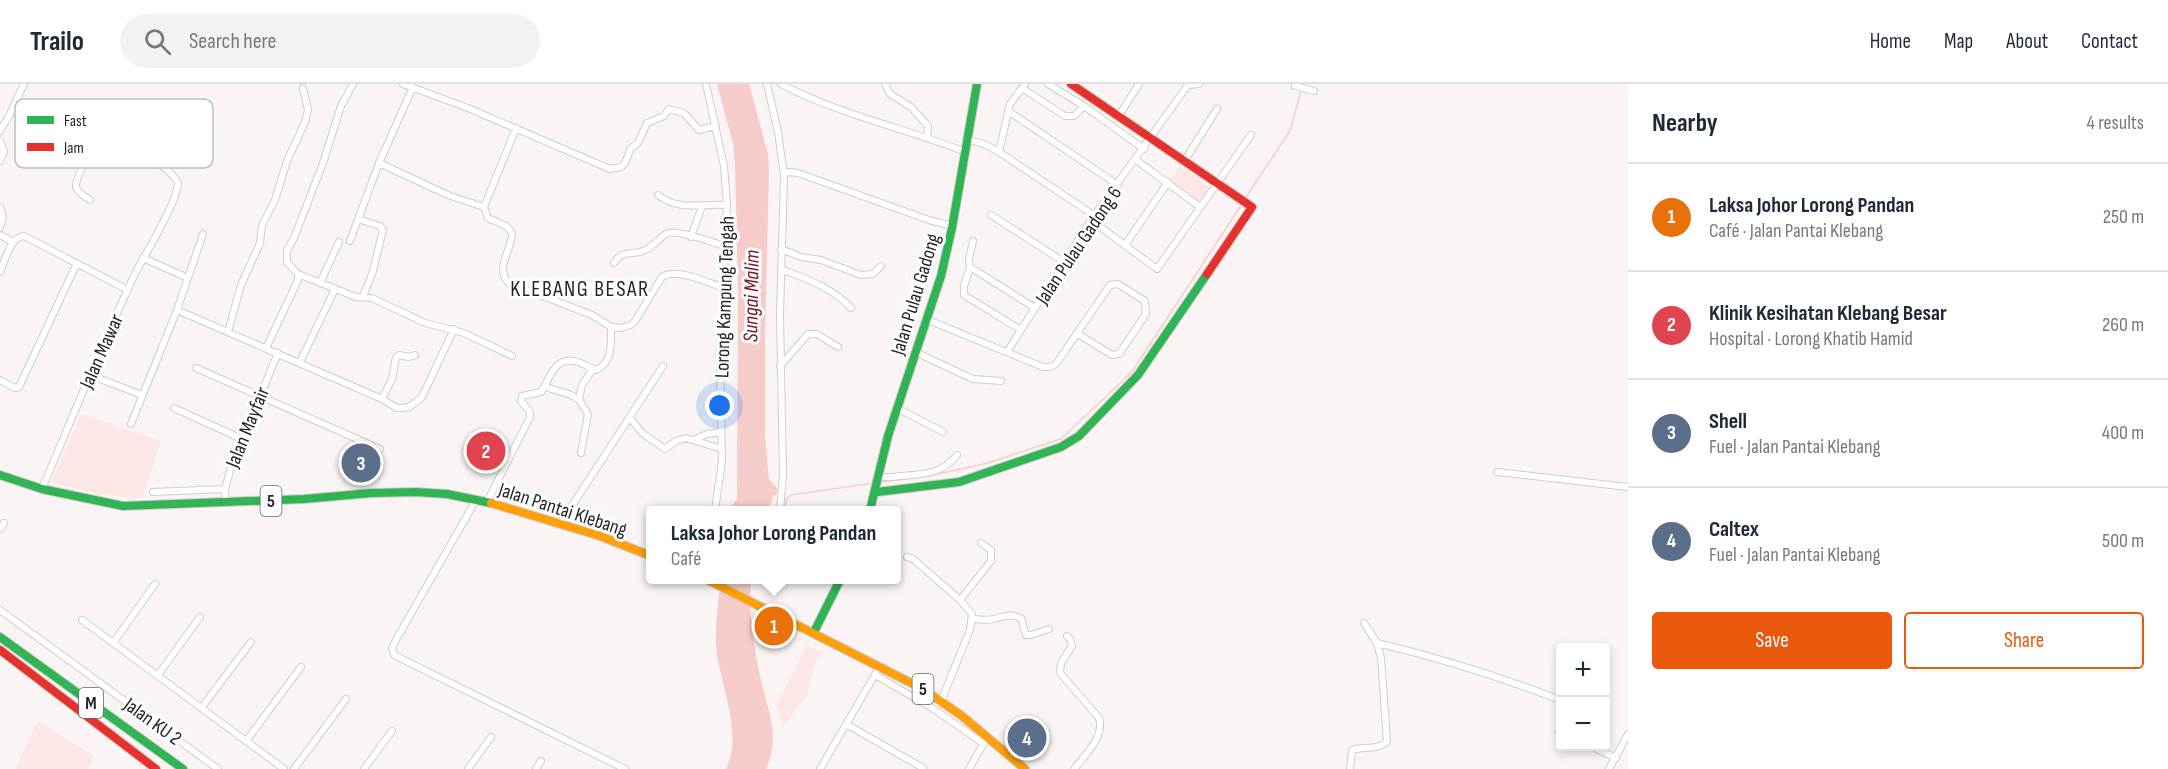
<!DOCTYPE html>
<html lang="en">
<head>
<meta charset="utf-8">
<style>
  :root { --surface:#fff; --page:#f2f2f3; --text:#1f2937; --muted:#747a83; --line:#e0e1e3; --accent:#ea580c }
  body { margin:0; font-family:"Sofia Sans Condensed",sans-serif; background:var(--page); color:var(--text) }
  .controls { position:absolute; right:18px; bottom:18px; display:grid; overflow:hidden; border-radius:6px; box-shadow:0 3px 9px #0003 }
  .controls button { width:54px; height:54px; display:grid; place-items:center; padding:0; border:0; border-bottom:2px solid var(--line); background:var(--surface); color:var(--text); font:30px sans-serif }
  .you { position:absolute; left:720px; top:322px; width:21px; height:21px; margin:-15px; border:4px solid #fff; border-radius:50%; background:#1a73e8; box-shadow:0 0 0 9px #1a73e833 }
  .badge { display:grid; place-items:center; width:39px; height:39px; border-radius:50%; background:var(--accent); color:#fff; font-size:20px; font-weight:700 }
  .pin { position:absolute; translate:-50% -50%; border:3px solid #fff; box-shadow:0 2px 6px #0006 }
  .popup { position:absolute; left:646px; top:422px; width:255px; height:78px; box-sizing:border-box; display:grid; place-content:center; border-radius:6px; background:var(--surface); filter:drop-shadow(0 2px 4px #0005); font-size:20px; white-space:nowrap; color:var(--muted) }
  .popup b { font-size:22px; color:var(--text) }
  .popup::after { content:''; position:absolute; left:50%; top:100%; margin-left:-12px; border:12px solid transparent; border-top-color:var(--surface) }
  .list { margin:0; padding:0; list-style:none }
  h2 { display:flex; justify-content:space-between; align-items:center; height:78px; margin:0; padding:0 24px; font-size:26px }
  h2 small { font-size:20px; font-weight:400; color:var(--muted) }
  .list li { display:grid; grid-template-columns:39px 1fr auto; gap:18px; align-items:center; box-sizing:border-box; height:108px; padding:0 24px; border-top:2px solid var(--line) }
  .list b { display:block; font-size:22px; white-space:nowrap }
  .list p { margin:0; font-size:20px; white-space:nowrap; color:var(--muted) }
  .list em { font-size:20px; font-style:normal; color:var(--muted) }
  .actions { display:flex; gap:12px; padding:18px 24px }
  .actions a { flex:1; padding:14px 0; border:2px solid var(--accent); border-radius:6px; text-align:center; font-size:21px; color:var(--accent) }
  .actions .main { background:var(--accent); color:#fff }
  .icon { flex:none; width:33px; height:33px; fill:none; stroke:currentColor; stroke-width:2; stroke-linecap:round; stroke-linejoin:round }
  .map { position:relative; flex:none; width:1628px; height:685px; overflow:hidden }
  header { display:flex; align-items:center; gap:36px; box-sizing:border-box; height:84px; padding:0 30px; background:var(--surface); border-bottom:2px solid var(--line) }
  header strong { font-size:28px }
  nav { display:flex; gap:33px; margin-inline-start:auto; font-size:21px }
  .search { width:420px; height:54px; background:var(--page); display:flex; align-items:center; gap:15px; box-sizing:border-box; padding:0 21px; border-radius:33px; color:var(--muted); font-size:22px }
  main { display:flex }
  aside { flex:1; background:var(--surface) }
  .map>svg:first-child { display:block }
</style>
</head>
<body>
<header>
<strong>Trailo</strong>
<div class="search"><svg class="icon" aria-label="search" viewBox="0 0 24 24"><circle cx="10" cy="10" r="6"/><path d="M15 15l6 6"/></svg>Search here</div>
<nav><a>Home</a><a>Map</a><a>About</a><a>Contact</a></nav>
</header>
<main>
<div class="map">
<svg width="1628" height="685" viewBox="0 0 1628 685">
  <rect width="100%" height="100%" fill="#faf5f4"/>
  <path fill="#fbe7e6" d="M1180 82 1210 103 1200 119 1169 98Z
    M81 330 161 357 142 415 99 410 52 398Z
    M807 561 821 568 813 583 808 610 783 643 776 622Z
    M38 637 94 672 87 685H15Z"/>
  <path fill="#f6ccca" d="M717 0H749L768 70 769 86 765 252V353L769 395 779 407 773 413 768 426H728L737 415 738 208 735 80 733 60Z
    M721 496H751C748 530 754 563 761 596 768 630 781 650 766 685H726C743 651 722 606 717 570 714 546 718 520 721 496Z"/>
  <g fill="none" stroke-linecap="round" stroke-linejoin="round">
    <path stroke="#f6ccca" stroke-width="1.5" d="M1246 113 1290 47 1301 7
      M929 392 988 379 1061 355 1132 288 1242 120
      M881 398 912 394
      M784 426 787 414 791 411 874 399
      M751 498H773L774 496"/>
    <g stroke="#d1cdcc" stroke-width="8">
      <path id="street" d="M353 0 341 22 323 79 294 154 287 166V178L298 190 356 213 372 214 425 239 464 249 512 272
        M403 0 468 24 610 85 621 83 625 79 631 64 638 59 647 39 664 32 669 25 684 29 699 46 716 42
        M706 0 724 82 727 121 720 276 722 377 715 426
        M767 0 778 48 784 91 780 230 783 392 780 426
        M781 0C838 30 904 44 963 67
        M885 0 890 10 911 23 928 42 927 53
        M1048 0 1084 22 1144 65
        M1295 2 1314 7
        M1022 4 1065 32H1074L1084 22
        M1008 27 1118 101
        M1118 33 1139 0
        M516 44 484 123 488 134 506 142 512 149C512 166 494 185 509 199L592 231 611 243 621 244 631 241 635 237 662 193C675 183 709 199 724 204
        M0 47 9 32 24 0
        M966 55 984 60 999 68 1095 132
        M0 57 4 68 0 77
        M999 68 1010 20 1025 0
        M1136 76 1200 123
        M1185 76 1217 25
        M379 79 448 111 484 123
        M784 91 788 88 798 89 929 136 953 142
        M658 111C679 128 703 119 727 121
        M0 123 3 133 0 144
        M991 131 1064 178
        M358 135 380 142 383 146 373 187 363 213
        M1091 136 1157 185 1251 51
        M0 151 13 158
        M691 153 702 122
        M350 157 379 79 413 3
        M973 157 969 175 970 183 1035 224
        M1125 161 1168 98
        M781 165 801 173 821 176 861 191 873 190 881 182
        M143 174 188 194
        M614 179C622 166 631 171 643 167 652 164 658 155 666 150 675 144 713 159 725 162
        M970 183 964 202V211L1021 246
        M781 185C806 195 832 203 851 224
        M0 188C5 177 10 153 24 152L128 206
        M321 197 339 158
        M177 226 382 315 397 324H402L409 323 422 313 454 245
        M928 236 1043 283H1050L1056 280 1110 201 1118 200 1145 217 1146 230 1119 270 1112 271 1078 250
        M228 248 241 201 260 159 262 141 275 116 287 77 305 38 308 26 303 4
        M266 264 298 196V190
        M915 268 973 295 1001 297
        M1007 268 1091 136 1188 1 1199 0
        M300 278 335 205
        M780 282 808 250H817L838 263
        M196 284 380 365
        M90 291 142 311
        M0 296 15 304 19 303 77 179
        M545 302C559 310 565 305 579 316
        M382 315 392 295 396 273 399 271 408 273 415 271
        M174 324 242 355
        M897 324 943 348
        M630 334 642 349 665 365 676 357 686 354 722 365
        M131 340 177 226 203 150
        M694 356 707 350 721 348
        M581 369 588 330 579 316 582 301 593 285
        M1497 388 1628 403
        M879 390 883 393H891C916 390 941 393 957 371
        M42 405C72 334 101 263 133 194 144 171 177 120 178 99 171 83 119 51 102 52 95 57 75 94 76 103 77 108 85 113 90 116
        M153 408 225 405
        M476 416 397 554 392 564 394 571 625 685
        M487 418 530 333V328L521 317 522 312 541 308C551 293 554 271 578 278 584 280 590 284 596 286 613 279 611 258 611 243
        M226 419 225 405 231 383 278 269
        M560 440 663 282
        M0 445 4 439
        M907 473 913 475 960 516 972 530 970 546 941 617
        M960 516 991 477V466L981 459
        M0 526 218 685
        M973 535C979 535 986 537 993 535 1004 533 1008 529 1021 534L1026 551H1031L1049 545
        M82 536 284 685
        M1067 552 1070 555 1072 562 1061 579 1060 589 1099 634C1105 653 1085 671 1074 685
        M113 559 155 500
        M1377 559C1440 574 1495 591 1555 614
        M158 591 200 533
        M875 591 932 624 983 659
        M202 623 251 558
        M846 640 923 684
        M1559 648 1560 649
        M246 657 301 583
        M1591 662 1616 674
        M294 685 346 615
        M364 685 392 647
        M468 685 491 653
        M536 685 541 677
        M820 685 876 589
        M969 685 985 657
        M1350 685 1352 666C1364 662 1378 667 1387 657L1381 574 1377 559 1364 539
        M1609 685 1628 650"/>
    </g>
    <g stroke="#d1cdcc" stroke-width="10">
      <path id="fast" d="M0 391 42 405 123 422 304 415 372 409 416 408 447 410 491 419
        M877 408 959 398 1061 363 1079 352 1138 291 1207 190
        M870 426 888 352 941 192 952 144 977 0
        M814 548 840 496
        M0 553 183 685"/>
    </g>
    <g stroke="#d1cdcc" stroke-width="10">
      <path id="slow" d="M491 419 600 452 651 472
        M708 496 923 605 962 632 1025 685"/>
    </g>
    <g stroke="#d1cdcc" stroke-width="10">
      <path id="jam" d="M1071 0 1252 123 1207 190
        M0 566 156 685"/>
    </g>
    <use href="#street" stroke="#fefefd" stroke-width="6"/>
    <use href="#fast" stroke="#30b455" stroke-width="8"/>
    <use href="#slow" stroke="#ff9f0a" stroke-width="8"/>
    <use href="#jam" stroke="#e5322d" stroke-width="8"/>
  </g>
  <g text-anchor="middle" stroke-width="6" stroke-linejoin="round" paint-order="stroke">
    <g fill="#fff" stroke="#676565" stroke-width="1.5">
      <rect x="260.5" y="402" width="21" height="30" rx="4.5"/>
      <rect x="912.5" y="590" width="21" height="30" rx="4.5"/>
      <rect x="79" y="604" width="24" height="30" rx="4.5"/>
    </g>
    <g font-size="18" font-weight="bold" fill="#262323">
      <text x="271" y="423">5</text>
      <text x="923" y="611">5</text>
      <text x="91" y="625">M</text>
    </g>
    <g font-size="20" fill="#262323" stroke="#fff">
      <text transform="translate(1078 161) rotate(-56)" y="7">Jalan Pulau Gadong 6</text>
      <text transform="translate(915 210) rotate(-73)" y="7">Jalan Pulau Gadong</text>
      <text transform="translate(724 213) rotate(-88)" y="7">Lorong Kampung Tengah</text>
      <text transform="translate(101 267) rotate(-66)" y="7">Jalan Mawar</text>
      <text transform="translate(247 343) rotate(-68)" y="7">Jalan Mayfair</text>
      <text transform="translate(563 425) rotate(18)" y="7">Jalan Pantai Klebang</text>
      <text transform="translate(153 637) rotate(36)" y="7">Jalan KU 2</text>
    </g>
    <g font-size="21" font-style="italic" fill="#811522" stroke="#fff">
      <text transform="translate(751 212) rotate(-89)" y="7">Sungai Malim</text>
    </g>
    <g font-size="22" letter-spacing="1.5" fill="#262323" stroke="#fff">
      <text x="580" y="212">KLEBANG BESAR</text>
    </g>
  </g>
  <rect x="15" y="15" width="198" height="69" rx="9" fill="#fff" stroke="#bebdbd" stroke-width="1.5"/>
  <rect x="27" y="32" width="27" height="8" fill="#30b455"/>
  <rect x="27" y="59" width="27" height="8" fill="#e5322d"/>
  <g font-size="16" fill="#262323">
    <text x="64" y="42">Fast</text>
    <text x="64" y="69">Jam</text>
  </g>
</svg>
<div class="controls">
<button>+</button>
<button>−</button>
</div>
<div class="you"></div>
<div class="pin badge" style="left:774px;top:542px;background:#e8710a">1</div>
<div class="popup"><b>Laksa Johor Lorong Pandan</b>Café</div>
<div class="pin badge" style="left:486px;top:367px;background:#e0444e">2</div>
<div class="pin badge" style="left:361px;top:379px;background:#5c6f8a">3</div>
<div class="pin badge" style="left:1027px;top:654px;background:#5c6f8a">4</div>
</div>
<aside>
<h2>Nearby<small>4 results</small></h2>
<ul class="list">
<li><span class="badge" style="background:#e8710a">1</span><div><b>Laksa Johor Lorong Pandan</b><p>Café · Jalan Pantai Klebang</p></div><em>250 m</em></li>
<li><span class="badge" style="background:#e0444e">2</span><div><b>Klinik Kesihatan Klebang Besar</b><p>Hospital · Lorong Khatib Hamid</p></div><em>260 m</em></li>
<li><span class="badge" style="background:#5c6f8a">3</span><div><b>Shell</b><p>Fuel · Jalan Pantai Klebang</p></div><em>400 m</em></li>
<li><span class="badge" style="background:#5c6f8a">4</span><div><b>Caltex</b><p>Fuel · Jalan Pantai Klebang</p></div><em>500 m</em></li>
</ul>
<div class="actions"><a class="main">Save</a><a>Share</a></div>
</aside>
</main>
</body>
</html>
